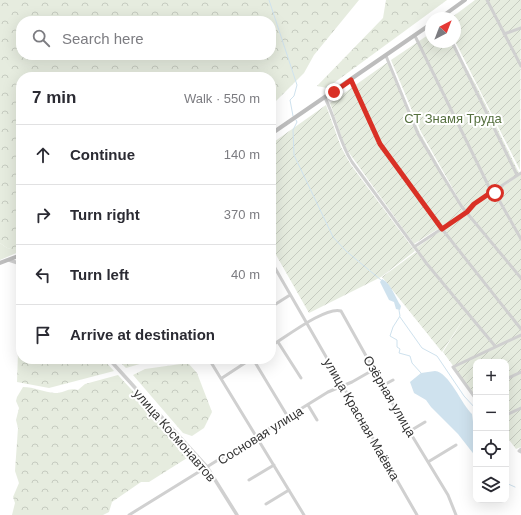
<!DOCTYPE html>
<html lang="en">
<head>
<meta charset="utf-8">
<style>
  :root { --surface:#fff; --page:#f7f7f7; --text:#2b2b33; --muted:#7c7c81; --line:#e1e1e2 }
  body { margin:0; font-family:Helvetica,sans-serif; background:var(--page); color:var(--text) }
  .controls { position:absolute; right:12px; bottom:12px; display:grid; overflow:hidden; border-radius:8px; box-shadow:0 4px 16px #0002 }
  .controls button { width:36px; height:36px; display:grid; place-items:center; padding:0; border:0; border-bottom:1px solid var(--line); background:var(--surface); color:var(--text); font:20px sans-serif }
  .compass { position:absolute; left:425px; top:12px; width:36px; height:36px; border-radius:50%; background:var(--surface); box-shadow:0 4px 16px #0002; rotate:42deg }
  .stop { position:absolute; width:12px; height:12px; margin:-9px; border:3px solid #d93025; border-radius:50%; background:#fff }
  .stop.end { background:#d93025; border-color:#fff; box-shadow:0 1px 4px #0008 }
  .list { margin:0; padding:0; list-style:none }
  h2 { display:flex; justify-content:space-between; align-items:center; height:52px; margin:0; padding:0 16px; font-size:17px }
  h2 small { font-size:13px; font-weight:400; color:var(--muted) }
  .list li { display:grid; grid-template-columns:26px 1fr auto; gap:12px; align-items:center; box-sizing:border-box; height:60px; padding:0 16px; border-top:1px solid var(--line) }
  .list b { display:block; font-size:15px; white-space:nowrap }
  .list em { font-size:13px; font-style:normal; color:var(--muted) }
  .icon { flex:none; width:22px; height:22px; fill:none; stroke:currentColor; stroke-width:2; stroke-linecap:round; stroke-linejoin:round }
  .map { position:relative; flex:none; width:521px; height:515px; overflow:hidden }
  .search { position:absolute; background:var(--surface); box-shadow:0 4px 16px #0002; left:16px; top:16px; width:260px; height:44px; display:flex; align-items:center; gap:10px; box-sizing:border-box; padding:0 14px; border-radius:16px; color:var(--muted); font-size:15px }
  .panel { position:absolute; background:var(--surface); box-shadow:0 4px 16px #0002; left:16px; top:72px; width:260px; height:292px; border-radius:16px }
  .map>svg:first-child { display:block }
</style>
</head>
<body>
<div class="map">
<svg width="521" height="515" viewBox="0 0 521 515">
  <defs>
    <pattern id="forest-crowns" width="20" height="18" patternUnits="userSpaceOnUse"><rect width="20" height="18" fill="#e6ecdf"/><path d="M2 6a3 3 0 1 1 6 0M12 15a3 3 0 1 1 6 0" fill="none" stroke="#c6cbc0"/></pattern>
    <pattern id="garden-furrows" width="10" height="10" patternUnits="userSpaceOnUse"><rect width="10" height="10" fill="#e6ecdf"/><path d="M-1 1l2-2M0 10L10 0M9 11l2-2" fill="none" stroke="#c6cbc0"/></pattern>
  </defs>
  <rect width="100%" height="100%" fill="#fff"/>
  <path fill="#e6ecdf" d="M0 243 7 248 19 250 21 247V251L0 260Z"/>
  <path fill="url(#forest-crowns)" fill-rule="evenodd" d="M0 0H359L314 55 304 73 271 106V77H21V247L16 250 7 248 0 243ZM21 21H271V55H21Z
    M386 0H447L327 88 317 86 383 18Z
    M21 322V359H103L114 371 49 388 17 382 19 323Z
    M117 359H157L126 368Z
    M188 363 197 373 212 412 204 428 192 436 183 433 133 375 145 369Z
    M118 375 165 426 180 452 184 451 188 454 187 458 149 482H141L112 502 109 512 103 515H12L15 503 13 497 19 483 15 471 18 428 16 420 19 408 16 401 17 397 23 387C34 387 44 392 55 393 64 393 69 387 78 390L85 384Z"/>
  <path fill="url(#garden-furrows)" d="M475 0H521L520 170 455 41V18H451Z
    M431 33V42H452L477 87 519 173 466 212 421 132 391 60Z
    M388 62 420 133 465 212 414 244 345 147 330 103Z
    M326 105 341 147 351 165 415 251 381 277 309 313 271 246V144Z
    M521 174V447L516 449 506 436V362H476V397L443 352 467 313 442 352 382 277 416 252 453 296 416 248Z"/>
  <path fill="#cfe2ee" d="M382 279C392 284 395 298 401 306L400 310 396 309 394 302 389 300 380 282Z
    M435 371C449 372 462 405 472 414L473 422 476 424V457L458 434 431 407 426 400 414 393 410 382 421 373Z"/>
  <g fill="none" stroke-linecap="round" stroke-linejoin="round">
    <path stroke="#cfe2ee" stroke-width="1" d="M269 0 297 85 294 96 290 100 293 116
      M296 120 297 122 293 130 294 155 333 237 346 251 381 280
      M399 310 400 316 393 327 390 336 397 340V347L400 349 399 353 410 356 412 363 421 373
      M400 317 422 348 437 356 464 396 476 409
      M506 449 507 451
      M506 483 515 487"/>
    <path stroke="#d0d0d0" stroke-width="3" d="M487 0 521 66
      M504 34 521 28
      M415 36 490 189 495 193 521 239
      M452 42 517 175
      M386 56 418 134 441 173 462 207 521 278
      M351 80 380 144 442 229 521 329
      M325 98C336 119 339 142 352 162L427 264 495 346
      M414 247 467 212 474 204 521 173
      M271 261 417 515
      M271 307 290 295
      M278 342 301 378
      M271 346C286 337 326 306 341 311L394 406 448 495 456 515
      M209 359 304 515
      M253 359 288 417
      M222 378 251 359
      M506 379 521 372
      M382 386 393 380
      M476 399 453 367 521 335
      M308 405 317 420
      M506 415 521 408
      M410 431 425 422
      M521 449 519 451 521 452
      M428 462 456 445
      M249 480 274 465
      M266 504 289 490
      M129 515 328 392 352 382 373 370"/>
    <path stroke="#d0d0d0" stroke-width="3.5" d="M9 260 21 264
      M109 359 207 467 237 515"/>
    <path stroke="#bdbdbd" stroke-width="4" d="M440 18 465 0
      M271 134 431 24
      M0 263 21 255"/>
  </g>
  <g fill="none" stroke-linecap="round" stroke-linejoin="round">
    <path stroke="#d93025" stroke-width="5" d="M334 92 351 80 380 144 442 229 467 212 474 204 493 191 495 193"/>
  </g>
  <g text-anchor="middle" stroke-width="4" stroke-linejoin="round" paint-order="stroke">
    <g font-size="13" fill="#56703f" stroke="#fff">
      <text x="453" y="123">СТ Знамя Труда</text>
    </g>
    <g font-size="13" fill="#333" stroke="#fff">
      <text transform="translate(390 396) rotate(60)" y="5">Озёрная улица</text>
      <text transform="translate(362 419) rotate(60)" y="5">улица Красная Маёвка</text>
      <text transform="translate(175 435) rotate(49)" y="5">улица Космонавтов</text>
      <text transform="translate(260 435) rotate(-32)" y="5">Сосновая улица</text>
    </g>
  </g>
</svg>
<div class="controls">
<button>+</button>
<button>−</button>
<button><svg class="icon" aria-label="locate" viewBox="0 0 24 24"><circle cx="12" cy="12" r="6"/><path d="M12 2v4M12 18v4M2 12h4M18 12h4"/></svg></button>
<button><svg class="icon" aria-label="layers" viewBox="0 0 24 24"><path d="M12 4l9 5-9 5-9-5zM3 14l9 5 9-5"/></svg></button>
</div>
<svg class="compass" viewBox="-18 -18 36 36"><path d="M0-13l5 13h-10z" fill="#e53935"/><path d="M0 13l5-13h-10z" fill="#7c7c81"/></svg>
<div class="stop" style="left:495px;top:193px"></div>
<div class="stop end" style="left:334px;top:92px"></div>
<div class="search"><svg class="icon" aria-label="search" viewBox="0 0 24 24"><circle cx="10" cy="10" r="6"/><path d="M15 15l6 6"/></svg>Search here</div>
<section class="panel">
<h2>7 min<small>Walk · 550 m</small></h2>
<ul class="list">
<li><svg class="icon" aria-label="ahead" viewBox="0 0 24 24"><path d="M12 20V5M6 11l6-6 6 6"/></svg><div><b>Continue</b></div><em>140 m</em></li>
<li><svg class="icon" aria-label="right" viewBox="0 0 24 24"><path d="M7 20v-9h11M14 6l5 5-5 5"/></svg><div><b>Turn right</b></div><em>370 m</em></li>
<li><svg class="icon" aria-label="left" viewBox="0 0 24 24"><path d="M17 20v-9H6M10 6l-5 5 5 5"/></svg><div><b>Turn left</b></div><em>40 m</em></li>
<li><svg class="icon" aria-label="arrive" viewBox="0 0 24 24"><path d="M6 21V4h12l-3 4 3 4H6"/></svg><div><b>Arrive at destination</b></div></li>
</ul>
</section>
</div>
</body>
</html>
